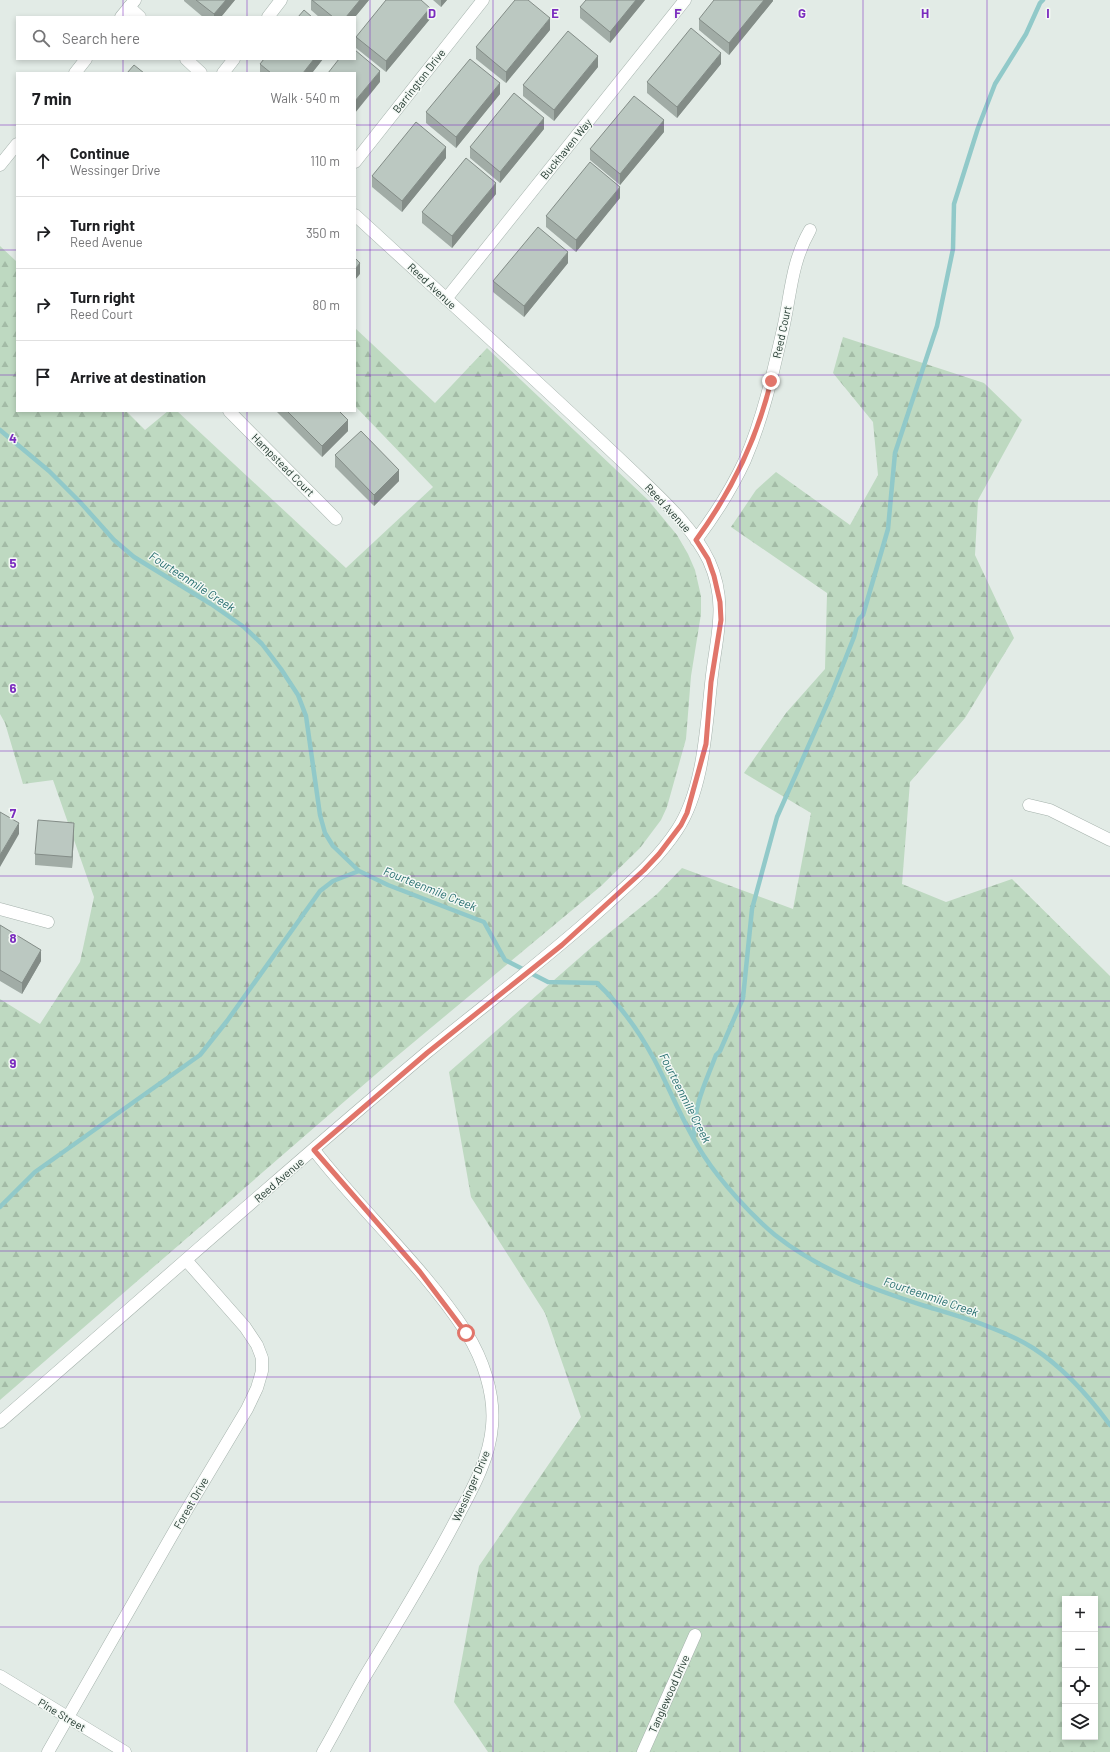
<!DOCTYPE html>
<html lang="en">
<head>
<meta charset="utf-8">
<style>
  :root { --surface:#fff; --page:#f6f6f6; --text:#202124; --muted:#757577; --line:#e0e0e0 }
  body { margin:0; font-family:Barlow,sans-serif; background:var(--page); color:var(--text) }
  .controls { position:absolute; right:12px; bottom:12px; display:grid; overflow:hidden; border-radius:0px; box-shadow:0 2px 6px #0003 }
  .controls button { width:36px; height:36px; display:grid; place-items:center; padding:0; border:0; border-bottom:1px solid var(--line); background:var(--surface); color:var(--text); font:20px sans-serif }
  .stop { position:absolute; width:12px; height:12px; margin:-9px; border:3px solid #e1756a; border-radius:50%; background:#fff }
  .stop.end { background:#e1756a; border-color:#fff; box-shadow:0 1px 4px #0008 }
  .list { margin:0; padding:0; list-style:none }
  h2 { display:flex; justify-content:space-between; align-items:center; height:52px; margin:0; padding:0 16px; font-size:17px }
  h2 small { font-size:13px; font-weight:400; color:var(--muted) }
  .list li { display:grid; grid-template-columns:26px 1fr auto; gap:12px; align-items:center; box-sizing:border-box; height:72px; padding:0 16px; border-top:1px solid var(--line) }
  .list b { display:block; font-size:15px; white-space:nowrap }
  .list p { margin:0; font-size:13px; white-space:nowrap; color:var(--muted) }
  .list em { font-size:13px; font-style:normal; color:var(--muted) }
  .icon { flex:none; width:22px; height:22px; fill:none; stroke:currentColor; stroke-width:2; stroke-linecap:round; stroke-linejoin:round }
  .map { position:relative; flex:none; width:1110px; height:1752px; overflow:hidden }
  .search { position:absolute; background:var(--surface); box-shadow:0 2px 6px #0003; left:16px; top:16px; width:340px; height:44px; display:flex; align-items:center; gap:10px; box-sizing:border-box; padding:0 14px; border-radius:0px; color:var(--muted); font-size:15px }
  .panel { position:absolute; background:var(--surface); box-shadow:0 2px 6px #0003; left:16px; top:72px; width:340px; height:340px; border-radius:0px }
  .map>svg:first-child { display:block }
</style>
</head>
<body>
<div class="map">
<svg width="1110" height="1752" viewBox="0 0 1110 1752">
  <defs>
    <pattern id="forest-firs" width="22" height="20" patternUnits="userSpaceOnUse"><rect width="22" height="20" fill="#bed9c1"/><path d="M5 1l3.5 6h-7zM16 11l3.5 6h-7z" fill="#a3bba6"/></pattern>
  </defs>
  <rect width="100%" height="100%" fill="#e2ebe6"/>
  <path fill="url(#forest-firs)" fill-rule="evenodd" d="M0 246 17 262V411H126L145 430 168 411H177L346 568 433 487 355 406V328L435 403 487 348 648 500 677 535 688 554 695 570 701 596V614L691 676 686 739 667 807 661 820 640 848 601 886 390 1062 0 1400V999L40 1024 80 962 94 897 53 780 23 784 5 723 0 714Z
    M843 337 984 383 1022 420 978 500 975 555 1014 638 965 718 910 782 902 884 946 902 1012 879 1110 976V1752H488L454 1702 479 1566 581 1417 545 1313 471 1197 449 1072 593 946 657 894 682 868 793 909 811 813 744 773 786 713 825 669 827 593 731 527 756 490 776 472 850 525 878 475 873 422 833 373ZM1065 1599H1095V1737H1065Z"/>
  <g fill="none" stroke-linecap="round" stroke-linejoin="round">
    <path stroke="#91c9c9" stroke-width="4.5" d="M0 430 49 471 80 502 114 540 134 557 211 604 244 627 262 644 281 669 298 695 306 716 320 815 325 833 333 846 359 871 388 885 484 922 505 960 548 982 597 983C620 1005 639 1031 654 1059 671 1091 684 1126 704 1156 721 1182 751 1215 775 1235 819 1270 872 1289 925 1306 961 1317 1001 1328 1033 1348 1064 1368 1088 1395 1110 1425
      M694 1136C694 1104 705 1084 716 1055L720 1051 743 998 752 909 777 817 831 695 854 637 859 619 863 615 888 529 895 453 937 326 953 249 954 204 978 128 995 84 1026 34 1040 3 1043 0
      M0 1207 35 1172 200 1055 227 1021 320 891 333 881 359 871"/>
    <g stroke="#a5b2ac" stroke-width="13">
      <path id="minor" d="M129 7 140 17
        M268 17 281 0
        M186 59 201 73
        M223 73 234 59
        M355 162 483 0
        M446 299 685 0
        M229 411 336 519
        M696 540C715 515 732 488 745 460 763 418 773 373 783 329 791 294 791 263 810 230
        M1029 805 1050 810 1110 840
        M0 909 48 922
        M314 1150C362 1212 423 1266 466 1332 483 1359 495 1394 492 1426 490 1456 474 1486 460 1512 431 1569 397 1623 364 1678 350 1702 337 1728 323 1752
        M0 1422C142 1299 282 1174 426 1053 487 1003 550 956 608 903 632 881 658 859 677 830 703 791 706 730 711 684 715 640 729 605 709 561 694 530 669 506 645 483 623 462 601 441 578 420 504 351 429 283 355 215
        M0 1676 125 1752
        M48 1752 183 1516 247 1409 257 1388 262 1371V1358L257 1345 245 1327 186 1260
        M643 1752 695 1635"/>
    </g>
    <g stroke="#a5b2ac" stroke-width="13">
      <path id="tertiary" d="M121 17 135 0
        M75 73 86 59
        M0 165 17 144"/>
    </g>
    <use href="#minor" stroke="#fff" stroke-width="12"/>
    <use href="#tertiary" stroke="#fff" stroke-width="12"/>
  </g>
  <path fill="#a1aca6" d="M184 0H235L221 17H203L184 1Z
    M311 0H369L355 17H319L311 10Z
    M433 0H447L441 7Z
    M645 0 610 43 580 18V7Z
    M773 0V1L729 55 699 30V19Z
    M430 19 386 72 356 48V37Z
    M550 30 506 83 476 59V47Z
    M264 59H323L312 73H260V64Z
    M721 64 677 118 647 93V82Z
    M598 67 554 121 523 96V85Z
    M500 94 456 148 426 123V112Z
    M544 129 500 183 470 158V147Z
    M664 132 620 185 590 160V149Z
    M446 158 402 212 372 187V176Z
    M496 194 452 248 422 223V212Z
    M620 198 576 252 546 227V216Z
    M568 263 524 317 493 292V281Z
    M276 411H339L348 431 322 457Z
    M335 455 399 481 374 506 335 467Z
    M74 835 72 868 35 865V854Z
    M0 925 41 961 22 994 0 981Z"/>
  <path fill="#838c87" d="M226 0H235L221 17H214V14Z
    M360 0H369L355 17H346Z
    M441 0H447L441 7Z
    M636 0H645L610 43V32Z
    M764 0H773V1L729 55V43Z
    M430 8V19L386 72V61Z
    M550 18V30L506 83V72Z
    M721 53V64L677 118V107Z
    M598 56V67L554 121V110Z
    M314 59H323L312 73H303Z
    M380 71V82L355 113V101Z
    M500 83V94L456 148V137Z
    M544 118V129L500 183V172Z
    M664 120V132L620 185V174Z
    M446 147V158L402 212V201Z
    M496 183V194L452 248V236Z
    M620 187V198L576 252V240Z
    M568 252V263L524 317V306Z
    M360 263V274L355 280V269Z
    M348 420V431L322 457V446Z
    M399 470V481L374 506V495Z
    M19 823V834L0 867V855Z
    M74 823V835L72 868V857Z
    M41 950V961L22 994V983Z"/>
  <path fill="#bbc8c1" stroke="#838c87" d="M196 0H226L214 14Z
    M312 0H360L346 17H333Z
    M386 0H421L430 8 386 61 356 37Z
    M515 0H528L550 18 506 72 476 47Z
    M586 0H636L610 32 580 7Z
    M714 0H764L729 43 699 19Z
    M304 10 312 17H298Z
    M691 28 721 53 677 107 647 82Z
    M568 31 598 56 554 110 523 85Z
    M355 50 380 71 355 101V73H328L339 59H355Z
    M264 59H314L303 73H271L260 64Z
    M470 59 500 83 456 137 426 112Z
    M134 65 144 73H127Z
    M514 93 544 118 500 172 470 147Z
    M634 96 664 120 620 174 590 149Z
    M416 122 446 147 402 201 372 176Z
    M466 158 496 183 452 236 422 212Z
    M590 162 620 187 576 240 546 216Z
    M538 227 568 252 524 306 493 281Z
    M355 258 360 263 355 269Z
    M287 411H339L348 420 322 446Z
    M361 431 399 470 374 495 335 455Z
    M0 812 19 823 0 855Z
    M38 820 74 823 72 857 35 854Z
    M0 925 41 950 22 983 0 970Z"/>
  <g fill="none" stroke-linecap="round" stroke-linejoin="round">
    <path stroke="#e1756a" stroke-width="5" d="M466 1333 420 1272 314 1150 427 1053 562 945 644 870 659 854 681 825 687 813 706 744 711 682 721 620 720 602 714 576 708 559 696 540C731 492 757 439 771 381"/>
  </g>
  <path fill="none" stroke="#7b2cbf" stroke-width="1" stroke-opacity="0.55" d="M123 0V17M247 0V17M370 0V1752M493 0V1752M617 0V1752M740 0V1752M863 0V1752M987 0V1752M123 59V73M247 59V73M0 125H17M355 125H1110M0 250H17M355 250H1110M0 375H17M355 375H1110M123 411V1752M247 411V1752M0 501H1110M0 626H1110M0 751H1110M0 876H1110M0 1001H1110M0 1126H1110M0 1251H1110M0 1377H1110M0 1502H1110M0 1627H1065M1095 1627H1110"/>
  <g text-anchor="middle" stroke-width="3" stroke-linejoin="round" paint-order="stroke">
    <g font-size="11" fill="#243a31" stroke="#f3f8f4">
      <text transform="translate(419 81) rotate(-52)" y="4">Barrington Drive</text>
      <text transform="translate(566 149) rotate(-51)" y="4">Buckhaven Way</text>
      <text transform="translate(432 286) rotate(43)" y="4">Reed Avenue</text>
      <text transform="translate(782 332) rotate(-78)" y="4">Reed Court</text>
      <text transform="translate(283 465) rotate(45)" y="4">Hampstead Court</text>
      <text transform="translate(668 508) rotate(47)" y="4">Reed Avenue</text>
      <text transform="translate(279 1180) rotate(-41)" y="4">Reed Avenue</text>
      <text transform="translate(471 1486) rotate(-66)" y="4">Wessinger Drive</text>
      <text transform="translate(191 1503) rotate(-60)" y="4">Forest Drive</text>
      <text transform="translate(669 1694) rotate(-66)" y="4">Tanglewood Drive</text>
      <text transform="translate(62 1715) rotate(31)" y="4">Pine Street</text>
    </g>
    <g font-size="12" font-style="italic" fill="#266e6f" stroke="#f3f8f4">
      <text transform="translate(192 582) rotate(33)" y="4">Fourteenmile Creek</text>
      <text transform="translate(430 889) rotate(22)" y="4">Fourteenmile Creek</text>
      <text transform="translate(685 1098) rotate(63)" y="4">Fourteenmile Creek</text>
      <text transform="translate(931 1297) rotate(19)" y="4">Fourteenmile Creek</text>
    </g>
  </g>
  <g font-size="13" text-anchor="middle" font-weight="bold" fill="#7b2cbf" stroke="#f3f8f4" stroke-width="3" stroke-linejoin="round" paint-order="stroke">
    <text x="432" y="18">D</text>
    <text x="555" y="18">E</text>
    <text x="678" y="18">F</text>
    <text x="802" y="18">G</text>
    <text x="925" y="18">H</text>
    <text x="1048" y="18">I</text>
    <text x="13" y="443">4</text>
    <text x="13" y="568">5</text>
    <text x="13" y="693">6</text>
    <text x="13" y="818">7</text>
    <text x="13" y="943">8</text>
    <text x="13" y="1068">9</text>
  </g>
</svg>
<div class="controls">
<button>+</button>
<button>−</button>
<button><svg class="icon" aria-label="locate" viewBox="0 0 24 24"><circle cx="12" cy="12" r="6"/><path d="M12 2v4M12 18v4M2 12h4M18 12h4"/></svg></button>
<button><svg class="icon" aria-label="layers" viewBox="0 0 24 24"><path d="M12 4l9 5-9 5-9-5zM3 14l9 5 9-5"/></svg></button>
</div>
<div class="stop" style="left:466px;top:1333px"></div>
<div class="stop end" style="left:771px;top:381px"></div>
<div class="search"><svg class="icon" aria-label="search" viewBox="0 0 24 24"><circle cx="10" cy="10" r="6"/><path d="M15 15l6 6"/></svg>Search here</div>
<section class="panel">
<h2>7 min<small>Walk · 540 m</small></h2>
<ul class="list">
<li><svg class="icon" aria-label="ahead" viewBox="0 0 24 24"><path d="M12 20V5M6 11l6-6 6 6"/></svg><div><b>Continue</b><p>Wessinger Drive</p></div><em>110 m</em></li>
<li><svg class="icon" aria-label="right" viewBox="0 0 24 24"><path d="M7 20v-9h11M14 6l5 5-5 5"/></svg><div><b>Turn right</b><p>Reed Avenue</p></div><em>350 m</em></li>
<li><svg class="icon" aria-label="right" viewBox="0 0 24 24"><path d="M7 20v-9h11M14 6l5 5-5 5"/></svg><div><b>Turn right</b><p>Reed Court</p></div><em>80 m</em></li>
<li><svg class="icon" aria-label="arrive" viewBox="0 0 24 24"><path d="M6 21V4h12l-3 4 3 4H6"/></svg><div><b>Arrive at destination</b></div></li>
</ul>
</section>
</div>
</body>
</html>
